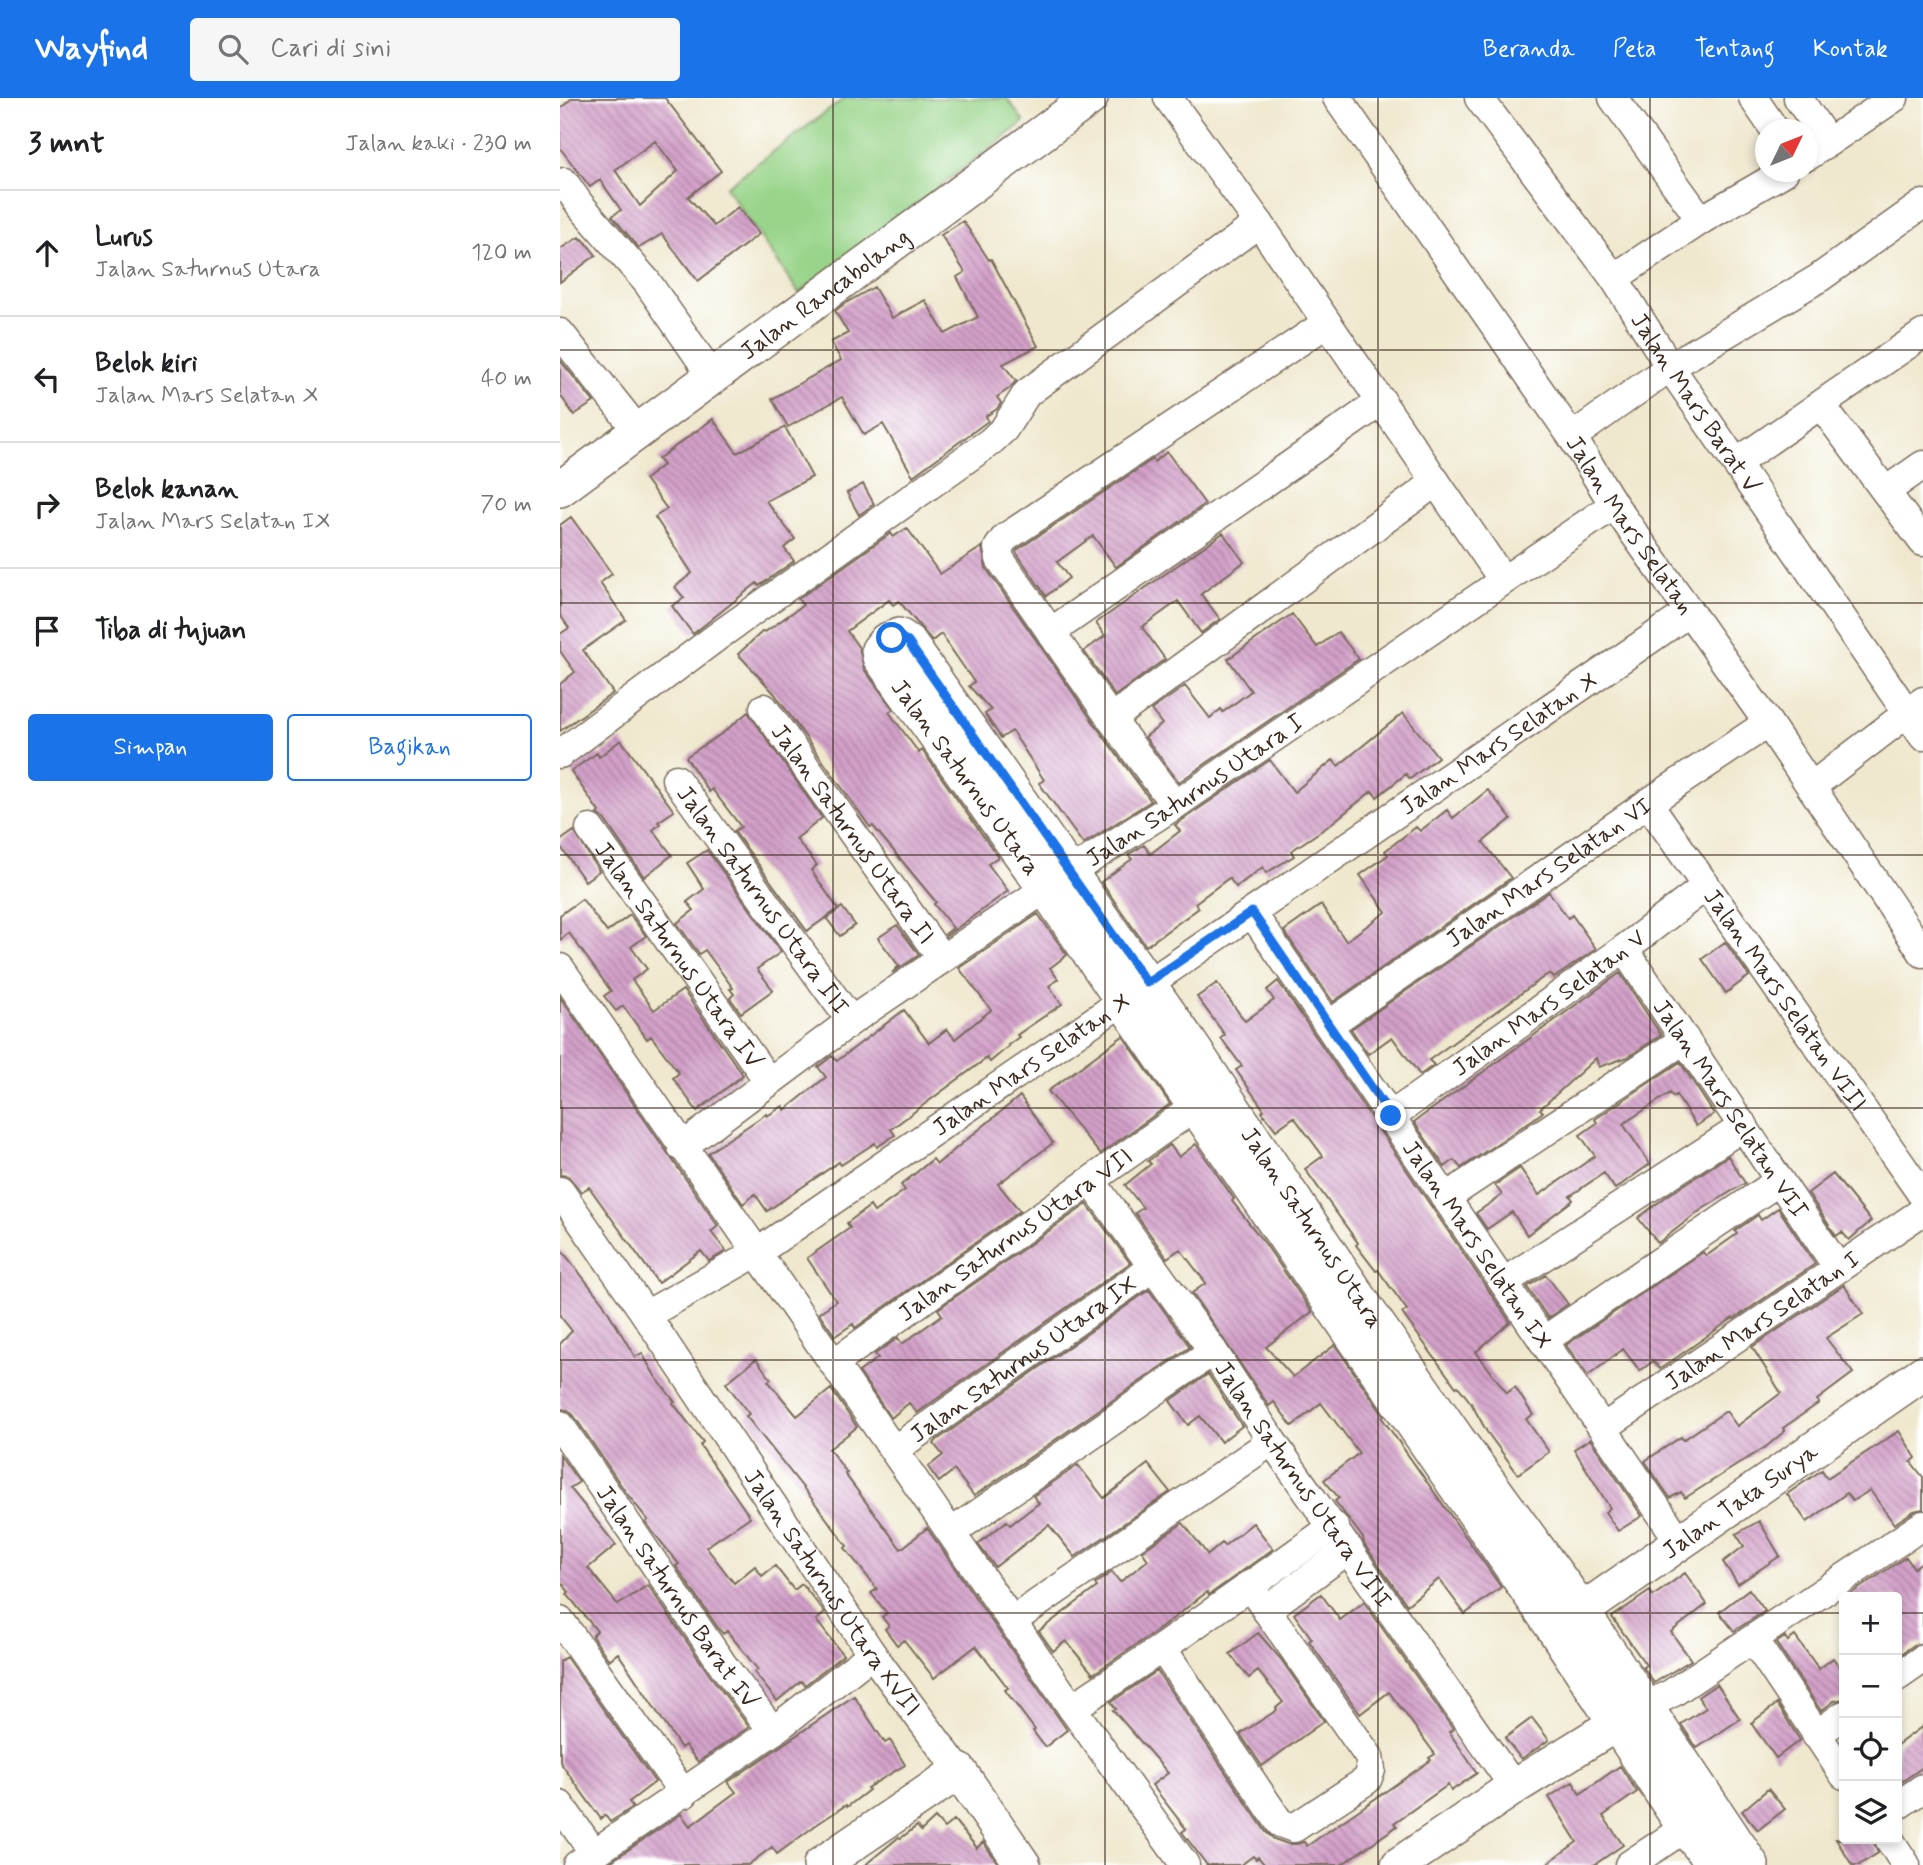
<!DOCTYPE html>
<html lang="id">
<head>
<meta charset="utf-8">
<style>
  :root { --surface:#fff; --page:#f6f6f6; --text:#202124; --muted:#757577; --line:#e0e0e0; --accent:#1a73e8 }
  body { margin:0; font-family:Mynerve,sans-serif; background:var(--page); color:var(--text) }
  .controls { position:absolute; right:21px; bottom:21px; display:grid; overflow:hidden; border-radius:7px; box-shadow:0 4px 10px #0003 }
  .controls button { width:63px; height:63px; display:grid; place-items:center; padding:0; border:0; border-bottom:2px solid var(--line); background:var(--surface); color:var(--text); font:35px sans-serif }
  .compass { position:absolute; left:1195px; top:21px; width:63px; height:63px; border-radius:50%; background:var(--surface); box-shadow:0 4px 10px #0003; rotate:47deg }
  .stop { position:absolute; width:21px; height:21px; margin:-16px; border:5px solid #1a73e8; border-radius:50%; background:#fff }
  .stop.end { background:#1a73e8; border-color:#fff; box-shadow:0 2px 7px #0008 }
  .list { margin:0; padding:0; list-style:none }
  h2 { display:flex; justify-content:space-between; align-items:center; height:91px; margin:0; padding:0 28px; font-size:30px }
  h2 small { font-size:23px; font-weight:400; color:var(--muted) }
  .list li { display:grid; grid-template-columns:46px 1fr auto; gap:21px; align-items:center; box-sizing:border-box; height:126px; padding:0 28px; border-top:2px solid var(--line) }
  .list b { display:block; font-size:26px; white-space:nowrap }
  .list p { margin:0; font-size:23px; white-space:nowrap; color:var(--muted) }
  .list em { font-size:23px; font-style:normal; color:var(--muted) }
  .actions { display:flex; gap:14px; padding:21px 28px }
  .actions a { flex:1; padding:16px 0; border:2px solid var(--accent); border-radius:7px; text-align:center; font-size:24px; color:var(--accent) }
  .actions .main { background:var(--accent); color:#fff }
  .icon { flex:none; width:38px; height:38px; fill:none; stroke:currentColor; stroke-width:2; stroke-linecap:round; stroke-linejoin:round }
  .map { position:relative; flex:none; width:1363px; height:1767px; overflow:hidden }
  header { display:flex; align-items:center; gap:42px; box-sizing:border-box; height:98px; padding:0 35px; background:var(--accent); color:#fff }
  header strong { font-size:33px }
  nav { display:flex; gap:38px; margin-inline-start:auto; font-size:24px }
  .search { width:490px; height:63px; background:var(--page); display:flex; align-items:center; gap:18px; box-sizing:border-box; padding:0 24px; border-radius:7px; color:var(--muted); font-size:26px }
  main { display:flex }
  aside { flex:1; background:var(--surface) }
  .map>svg:first-child { display:block }
</style>
</head>
<body>
<header>
<strong>Wayfind</strong>
<div class="search"><svg class="icon" aria-label="search" viewBox="0 0 24 24"><circle cx="10" cy="10" r="6"/><path d="M15 15l6 6"/></svg>Cari di sini</div>
<nav><a>Beranda</a><a>Peta</a><a>Tentang</a><a>Kontak</a></nav>
</header>
<main>
<aside>
<h2>3 mnt<small>Jalan kaki · 230 m</small></h2>
<ul class="list">
<li><svg class="icon" aria-label="ahead" viewBox="0 0 24 24"><path d="M12 20V5M6 11l6-6 6 6"/></svg><div><b>Lurus</b><p>Jalan Saturnus Utara</p></div><em>120 m</em></li>
<li><svg class="icon" aria-label="left" viewBox="0 0 24 24"><path d="M17 20v-9H6M10 6l-5 5 5 5"/></svg><div><b>Belok kiri</b><p>Jalan Mars Selatan X</p></div><em>40 m</em></li>
<li><svg class="icon" aria-label="right" viewBox="0 0 24 24"><path d="M7 20v-9h11M14 6l5 5-5 5"/></svg><div><b>Belok kanan</b><p>Jalan Mars Selatan IX</p></div><em>70 m</em></li>
<li><svg class="icon" aria-label="arrive" viewBox="0 0 24 24"><path d="M6 21V4h12l-3 4 3 4H6"/></svg><div><b>Tiba di tujuan</b></div></li>
</ul>
<div class="actions"><a class="main">Simpan</a><a>Bagikan</a></div>
</aside>
<div class="map">
<svg width="1363" height="1767" viewBox="0 0 1363 1767">
  <defs>
    <pattern id="building-back-hatch" width="6" height="6" patternUnits="userSpaceOnUse" patternTransform="scale(1.75)"><rect width="6" height="6" fill="#d3a0c9"/><path d="M-1 5l2 2M0 0l6 6M5-1l2 2" fill="none" stroke="#ac83a3"/></pattern>
  </defs>
  <rect width="100%" height="100%" fill="#fff"/>
  <filter id="ink" filterUnits="userSpaceOnUse"><feTurbulence type="fractalNoise" baseFrequency=".0143" numOctaves="2"/><feDisplacementMap in="SourceGraphic" scale="14" xChannelSelector="R" yChannelSelector="G"/><feConvolveMatrix kernelMatrix="1 2 1 2 8 2 1 2 1" color-interpolation-filters="sRGB"/></filter>
  <filter id="wash" filterUnits="userSpaceOnUse"><feTurbulence type="fractalNoise" baseFrequency=".00686" numOctaves="4" result="noise"/><feDisplacementMap in="SourceGraphic" scale="28" xChannelSelector="R" yChannelSelector="G"/><feGaussianBlur stdDeviation="1.57" result="paint"/><feColorMatrix in="noise" values="0 0 0 0 0 0 0 0 0 0 0 0 0 0 0 0 0 1.4 0 .05"/><feComposite in="paint" operator="in"/></filter>
  <g filter="url(#wash)">
    <rect width="100%" height="100%" fill="#efe8ce"/>
    <path fill="#98d489" stroke="#6a7f54" stroke-width="2" d="M285 0H447L464 24 239 195 166 89Z"/>
    <g id="blocks">
      <path fill="url(#building-back-hatch)" fill-rule="evenodd" d="M12 0H105L161 73 128 99 154 128 178 109 199 136 138 183 102 136 79 150 52 118 61 112 40 82 30 89 0 50V11ZM95 43 118 73 80 108 55 72Z
        M403 123 429 162 431 161 478 248 443 266 456 283 450 290 437 299 441 305 437 311 426 318 428 323 353 378 323 326 304 337 282 299 228 329 212 301 281 262 271 244 288 235 275 213 284 206 314 189 332 220 365 202 385 236 418 219 397 179 405 174 381 137Z
        M19 139 21 142 23 141 36 157 0 184V151Z
        M0 262 34 304 14 317 0 297Z
        M153 321 177 355 225 329 252 379 206 403 235 441 224 450 234 463 199 488 197 485 133 536 112 508 124 500 115 489 132 475 95 419 107 411 85 381 103 367 98 361Z
        M607 354 645 406 556 469 533 438 497 464 509 480 486 498 456 454 457 452 593 361 594 364Z
        M303 386 314 406 299 417 287 395Z
        M11 419 52 476 40 485 66 522 23 552 53 595 0 633V586L15 574 0 553V536L9 530 0 517V427Z
        M347 430 380 476 422 449 426 470 538 631 591 703 523 746 479 685 484 682 452 633 441 640 425 616 431 612 409 588 414 584 381 536 372 543 339 503 333 507 329 502 287 533 299 550 304 571 333 611 329 614 359 655 362 652 438 759 428 766 448 793 386 838 385 836 393 830 374 806 376 804 313 728 310 729 214 595 178 556 203 533 205 534 243 507 238 501 331 435 333 439Z
        M663 435 684 464 641 496 660 521 641 535 618 503 582 529 605 561 555 598 524 553 545 538 536 525Z
        M732 516 757 549 778 534 799 561 619 684 585 639 602 626 591 612 625 588 650 620 661 611 663 614 691 593 668 561Z
        M188 614 262 720 236 741 257 767 251 772 278 811 247 833 174 733 181 729 152 691 149 694 126 659 164 634Z
        M843 615 878 659 850 681 846 676 817 699 812 693 767 729 731 753 734 758 706 775 703 769 676 789 669 780 635 805 639 810 586 848 541 784 572 761 568 757 584 747 590 756 620 733 615 727 710 662 734 694 773 662 778 668Z
        M61 642 114 713 98 724 100 726 93 732 112 757 84 779 44 721 37 716 39 714 11 673 37 655 39 659Z
        M928 692 951 721 923 744 951 780 773 904 724 833 761 807 786 843 826 814 800 777 828 757 825 753 856 729 860 733 887 712 893 720Z
        M14 733 39 773 25 783 0 748V743Z
        M147 752 221 854 197 871 213 892 181 915 170 900 174 896 170 891 173 890 145 852 139 856 117 825 134 812 127 804 144 791 127 765Z
        M989 794 1008 820 1012 817 1036 851 994 880 990 875 985 878 869 962 874 967 860 977 832 939 808 956 791 931Z
        M22 801 47 834 70 817 86 838 71 849 87 871 72 882 94 912 123 892 183 977 137 1013 113 980 119 975 91 938 87 941 63 908 56 913 44 898 51 893 9 835 0 842V817Z
        M282 809 295 827 280 838 267 821Z
        M478 816 507 857 490 870 498 881 489 888 502 906 457 937 459 939 448 947 449 948 430 964 427 960 331 1031 335 1037 317 1049 315 1045 281 1067 279 1064 207 1113 195 1096 183 1106 148 1055 206 1016 207 1018 223 1008 225 1012 266 979 258 969 272 958 277 963 344 912 369 945 387 931 395 941 431 912 399 870Z
        M337 827 359 857 332 875 339 868 318 840Z
        M1165 844 1189 878 1166 895 1142 861Z
        M1060 875 1101 937 1068 959 1039 969 1036 960 980 1011 983 1014 972 1022 901 1070 894 1062 885 1069 854 1024Z
        M718 883 950 1224 916 1254 947 1295 955 1289 973 1317 966 1321 989 1354 958 1376 927 1334 911 1305 898 1288 896 1289 842 1215 847 1212 818 1172 816 1173 796 1147 798 1145 745 1071 763 1058 734 1019 716 1032 702 1014 704 1012 676 972 682 968 661 940 665 937 637 899 657 885 685 923 714 902 707 892Z
        M0 899 158 1128 151 1134 166 1153 149 1163 141 1153 98 1185 29 1089 21 1094 8 1078 0 1077Z
        M563 938 610 1006 540 1056 488 993Z
        M1120 964 1154 1016 1136 1028 1116 997 1113 999 1110 995 1063 1026 1090 1066 1055 1091 1044 1075 1010 1098 1013 1102 967 1137 952 1114 927 1131 916 1115 942 1097 935 1087 960 1070 979 1097 1035 1058 1020 1037 1037 1025 1035 1021Z
        M460 998 493 1045 438 1086 460 1113 295 1230 293 1226 275 1238 259 1215 276 1203 247 1160 290 1130 287 1125 310 1108 314 1114 345 1092 341 1087 373 1061 377 1066Z
        M636 1046 674 1101 672 1103 706 1147 752 1214 706 1249 733 1279 775 1247 824 1318 822 1320 941 1489 905 1516 879 1481 847 1507 804 1446 803 1440 775 1403 779 1400 764 1382 799 1355 761 1305 732 1328 714 1304 709 1308 632 1195 646 1185 620 1151 607 1160 575 1115 583 1110 565 1087 591 1066 588 1063 610 1047 619 1059Z
        M1168 1058 1185 1085 1141 1112 1098 1145 1078 1120 1107 1098Z
        M1273 1076 1311 1123 1289 1142 1282 1134 1276 1138 1248 1095Z
        M527 1106 570 1165 357 1315 349 1305 331 1320 299 1274 318 1260 315 1256 338 1240 342 1246 382 1217 378 1211Z
        M1218 1110 1255 1166 1174 1221 1173 1220 1100 1271 1093 1263 1080 1273 1063 1251 1028 1278 1006 1247 1143 1154 1146 1158 1177 1136 1175 1133 1198 1117 1201 1122Z
        M0 1150 43 1205 75 1259 82 1255 95 1278 115 1304 113 1305 143 1344 140 1347 190 1419 146 1449 174 1485 195 1468 202 1478 215 1468 234 1492 242 1486 265 1515 256 1522 283 1557 245 1587 241 1583 217 1603 194 1574 198 1572 167 1533 163 1536 158 1530 116 1468 119 1466 93 1434 86 1424 88 1422 67 1396 14 1318 8 1312 0 1311V1246L12 1233 0 1218Z
        M986 1177 1008 1206 988 1220 967 1189Z
        M1284 1187 1303 1216 1266 1240 1293 1275 1257 1302 1259 1305 1223 1330 1225 1333 1207 1348 1125 1400 1121 1394 1110 1400 1085 1363 1121 1339 1123 1342 1166 1313 1177 1328 1221 1295 1192 1249Z
        M589 1192 630 1249 414 1398 394 1372 379 1384 368 1369 383 1357 374 1346 377 1342Z
        M196 1261 211 1281 208 1283 237 1318 271 1291 297 1329 269 1351 287 1375 285 1376 341 1451 367 1430 507 1632 485 1649 473 1633 475 1632 445 1592 448 1590 416 1548 374 1580 344 1542 337 1547 325 1531 329 1528 322 1519 327 1515 311 1495 317 1491 285 1450 287 1448 252 1401 186 1318 189 1316 166 1285Z
        M648 1276 682 1328 661 1344 640 1318 628 1327 610 1303Z
        M1339 1333 1356 1360 1351 1364 1363 1379V1411L1354 1413 1334 1426 1310 1392 1293 1403 1287 1395 1247 1424 1227 1396 1262 1372 1267 1380Z
        M1030 1341 1082 1418 1058 1433 1045 1414 1050 1410 1014 1351Z
        M0 1357 19 1384 10 1390 56 1447 28 1470 58 1507 88 1487 149 1576 189 1629 138 1664 125 1647 121 1650 58 1555 49 1562 32 1538 37 1533 7 1496 9 1494 0 1483Z
        M588 1366 610 1394 515 1459 489 1427 435 1469 418 1446 447 1423 450 1427 479 1405 473 1398 518 1367 544 1400Z
        M1199 1423 1220 1458 1178 1486 1163 1464 1184 1448 1176 1436Z
        M623 1425 648 1457 662 1445 664 1448 693 1425 713 1451 649 1497 647 1494 601 1530 533 1576 506 1543 493 1553 479 1533 537 1489 535 1486 552 1474 560 1484 588 1462 582 1453Z
        M1346 1459 1354 1470 1363 1463V1545L1354 1547 1340 1557 1337 1553V1499H1286Z
        M1125 1475 1147 1506 1111 1534 1131 1562 1094 1585 1083 1569 1086 1567 1052 1519 1090 1493 1093 1498Z
        M1189 1491 1205 1513 1174 1533 1159 1514Z
        M761 1496 780 1522 804 1504 893 1631 889 1634 917 1675 891 1693 888 1687 834 1725 837 1728 781 1767H705L698 1759 696 1761 693 1758 681 1767H647L622 1734 626 1731 592 1687 608 1675 553 1612 556 1611 551 1604 597 1573 706 1734 714 1741 728 1746H737L744 1744 747 1748 871 1662 869 1660 875 1656 829 1594 800 1616 749 1543 752 1541 734 1516Z
        M698 1535 720 1560 764 1623 702 1668 680 1636 717 1612 716 1610 723 1604 698 1573 689 1580 670 1556Z
        M1235 1538 1259 1571 1273 1560 1284 1575V1601L1274 1603 1261 1613 1216 1545 1225 1539 1228 1543Z
        M6 1559 95 1684 69 1704 73 1709 50 1724 45 1717 41 1721 0 1664V1563Z
        M1157 1586 1180 1621 1137 1650 1121 1626 1146 1610 1138 1599Z
        M294 1598 325 1645 330 1642 345 1667 307 1690 309 1692 287 1709 286 1707 256 1727 217 1756 212 1749 188 1767H46L121 1716 130 1728 176 1694 168 1684Z
        M1217 1606 1240 1642 1216 1660 1191 1625Z
        M972 1620 989 1642 961 1661 945 1640Z
        M1363 1628V1669L1337 1687V1647Z
        M1060 1668 1077 1694 1043 1718 1063 1747 1034 1767H985L1017 1744 989 1699 1013 1684 1020 1696Z
        M1208 1691 1225 1711 1198 1732 1182 1713Z
        M375 1720 384 1730 394 1722 417 1750 423 1744 439 1767H305L339 1739 341 1740 357 1728 361 1733Z
        M1276 1741H1313L1318 1755 1299 1767H1292Z"/>
    </g>
  </g>
  <g filter="url(#ink)">
    <use href="#blocks" fill-opacity="0" stroke="#7a6c5c" stroke-width="2"/>
    <g fill="none" stroke-linecap="round" stroke-linejoin="round">
      <g stroke="#7a6c5c" stroke-width="31">
        <g id="minor">
          <path d="M608 0 699 125 943 482"/>
          <path id="s1" d="M777 0 1012 339 1054 407 1208 625 1363 855"/>
          <path id="s2" d="M919 0 1054 180 1110 269 1363 638"/>
          <path d="M1053 0 1141 122"/>
          <path d="M1193 0 1215 32"/>
          <path d="M1238 0 1268 44"/>
          <path d="M1248 58 1334 0"/>
          <path d="M4 84 20 107 87 184 152 278"/>
          <path d="M1054 180 1141 122 1224 74"/>
          <path d="M0 235 78 333"/>
          <path d="M1261 307 1363 444"/>
          <path d="M1012 339 1110 269 1259 180 1363 106"/>
          <path d="M1176 365 1363 236"/>
          <path d="M1326 393 1363 367"/>
          <path d="M491 534 822 303"/>
          <path id="s3" d="M204 610 382 861"/>
          <path d="M551 621 876 384"/>
          <path d="M0 656 158 538 430 344 444 331 467 295 699 125"/>
          <path id="s4" d="M116 681 291 923"/>
          <path d="M1251 689 1363 603"/>
          <path id="s5" d="M1088 705 1363 1098"/>
          <path d="M615 707 551 621 440 461 438 450 445 440 767 225"/>
          <path id="s6" d="M30 731 209 984"/>
          <path id="s7" d="M692 815 1120 1444"/>
          <path id="s8" d="M1064 851 1278 1170"/>
          <path d="M0 870 512 1610 625 1767"/>
          <path id="s9" d="M770 926 1088 705 1208 625"/>
          <path id="s10" d="M831 1018 1064 851 1146 788"/>
          <path id="s11" d="M122 1049 291 923 510 774 615 707 1054 407"/>
          <path id="s12" d="M532 1084 653 1253 712 1343 954 1689"/>
          <path id="s13" d="M0 1093 86 1217 312 1556 399 1673"/>
          <path d="M885 1100 1125 941"/>
          <path d="M944 1184 1184 1028"/>
          <path id="s14" d="M86 1217 196 1155 1128 515"/>
          <path d="M983 1243 1219 1083"/>
          <path id="s15" d="M274 1265 636 1008"/>
          <path id="s16" d="M0 1327 163 1567 213 1633"/>
          <path id="s17" d="M1043 1330 1363 1113"/>
          <path id="s18" d="M334 1352 593 1169"/>
          <path d="M392 1434 653 1253"/>
          <path d="M706 1512 789 1451"/>
          <path d="M0 1522 124 1696"/>
          <path d="M452 1523 712 1343"/>
          <path d="M1193 1541 1284 1677"/>
          <path d="M602 1550 720 1725 734 1730 807 1682 811 1672 809 1659 689 1487"/>
          <path d="M1337 1579 1363 1561"/>
          <path d="M1084 1609 1112 1595 1363 1427"/>
          <path d="M512 1610 602 1550 774 1428"/>
          <path d="M1256 1637 1284 1617"/>
          <path d="M0 1707 34 1755"/>
          <path d="M1337 1708 1363 1690"/>
          <path d="M1329 1741 1346 1767"/>
          <path d="M17 1767 213 1633 312 1556"/>
          <path d="M1069 1767 1125 1730"/>
        </g>
      </g>
      <g stroke="#7a6c5c" stroke-width="38">
        <g id="tertiary">
          <path id="s19" d="M0 391 530 0"/>
          <path id="s20" d="M1000 1528 1363 1275"/>
          <path d="M261 1767 399 1673 463 1767"/>
          <path d="M839 1767 954 1689 1078 1612"/>
          <path id="s21" d="M1156 1767 1125 1730 995 1532 486 791 320 559 319 552 326 543 339 538 348 544 628 943 808 1213 897 1341 1008 1493 1191 1767"/>
        </g>
      </g>
      <use href="#minor" stroke="#fff" stroke-width="28"/>
      <use href="#tertiary" stroke="#fff" stroke-width="35"/>
    </g>
  </g>
  <g fill="none" stroke-linecap="round" stroke-linejoin="round" filter="url(#ink)">
    <path stroke="#1a73e8" stroke-width="9" d="M332 540 339 538 348 544 587 885 692 814 831 1018"/>
  </g>
  <path fill="none" stroke="#3b2a1e" stroke-width="2" stroke-opacity="0.55" d="M273 0V1767M545 0V1767M818 0V1767M1090 0V1767M0 252H1363M0 505H1363M0 757H1363M0 1010H1363M0 1262H1363M0 1515H1284M1337 1515H1363"/>
  <g text-anchor="middle" stroke-width="5" stroke-linejoin="round" paint-order="stroke">
    <g font-size="24" fill="#3b2a1e" stroke="#fff">
      <text dy="8" stroke="none"><textPath href="#s19" startOffset="329">Jalan Rancabolang</textPath></text>
      <text dy="8" stroke="none"><textPath href="#s2" startOffset="374">Jalan Mars Barat V</textPath></text>
      <text dy="8" stroke="none"><textPath href="#s1" startOffset="518">Jalan Mars Selatan</textPath></text>
      <text dy="8" stroke="none"><textPath href="#s14" startOffset="1027">Jalan Mars Selatan X</textPath></text>
      <text transform="translate(406 679) rotate(54)" y="8">Jalan Saturnus Utara</text>
      <text dy="8" stroke="none"><textPath href="#s11" startOffset="625">Jalan Saturnus Utara I</textPath></text>
      <text dy="8" stroke="none"><textPath href="#s3" startOffset="154">Jalan Saturnus Utara II</textPath></text>
      <text dy="8" stroke="none"><textPath href="#s9" startOffset="266">Jalan Mars Selatan VI</textPath></text>
      <text dy="8" stroke="none"><textPath href="#s4" startOffset="149">Jalan Saturnus Utara III</textPath></text>
      <text dy="8" stroke="none"><textPath href="#s6" startOffset="154">Jalan Saturnus Utara IV</textPath></text>
      <text dy="8" stroke="none"><textPath href="#s5" startOffset="240">Jalan Mars Selatan VIII</textPath></text>
      <text dy="8" stroke="none"><textPath href="#s10" startOffset="194">Jalan Mars Selatan V</textPath></text>
      <text dy="8" stroke="none"><textPath href="#s14" startOffset="460">Jalan Mars Selatan X</textPath></text>
      <text dy="8" stroke="none"><textPath href="#s8" startOffset="192">Jalan Mars Selatan VII</textPath></text>
      <text dy="8" stroke="none"><textPath href="#s21" startOffset="2224">Jalan Saturnus Utara</textPath></text>
      <text dy="8" stroke="none"><textPath href="#s15" startOffset="222">Jalan Saturnus Utara VII</textPath></text>
      <text dy="8" stroke="none"><textPath href="#s7" startOffset="401">Jalan Mars Selatan IX</textPath></text>
      <text dy="8" stroke="none"><textPath href="#s17" startOffset="192">Jalan Mars Selatan I</textPath></text>
      <text dy="8" stroke="none"><textPath href="#s18" startOffset="158">Jalan Saturnus Utara IX</textPath></text>
      <text dy="8" stroke="none"><textPath href="#s12" startOffset="369">Jalan Saturnus Utara VIII</textPath></text>
      <text dy="8" stroke="none"><textPath href="#s20" startOffset="219">Jalan Tata Surya</textPath></text>
      <text dy="8" stroke="none"><textPath href="#s13" startOffset="485">Jalan Saturnus Utara XVII</textPath></text>
      <text dy="8" stroke="none"><textPath href="#s16" startOffset="208">Jalan Saturnus Barat IV</textPath></text>
    </g>
  </g>
</svg>
<div class="controls">
<button>+</button>
<button>−</button>
<button><svg class="icon" aria-label="locate" viewBox="0 0 24 24"><circle cx="12" cy="12" r="6"/><path d="M12 2v4M12 18v4M2 12h4M18 12h4"/></svg></button>
<button><svg class="icon" aria-label="layers" viewBox="0 0 24 24"><path d="M12 4l9 5-9 5-9-5zM3 14l9 5 9-5"/></svg></button>
</div>
<svg class="compass" viewBox="-18 -18 36 36"><path d="M0-13l5 13h-10z" fill="#e53935"/><path d="M0 13l5-13h-10z" fill="#757577"/></svg>
<div class="stop" style="left:332px;top:540px"></div>
<div class="stop end" style="left:831px;top:1018px"></div>
</div>
</main>
</body>
</html>
